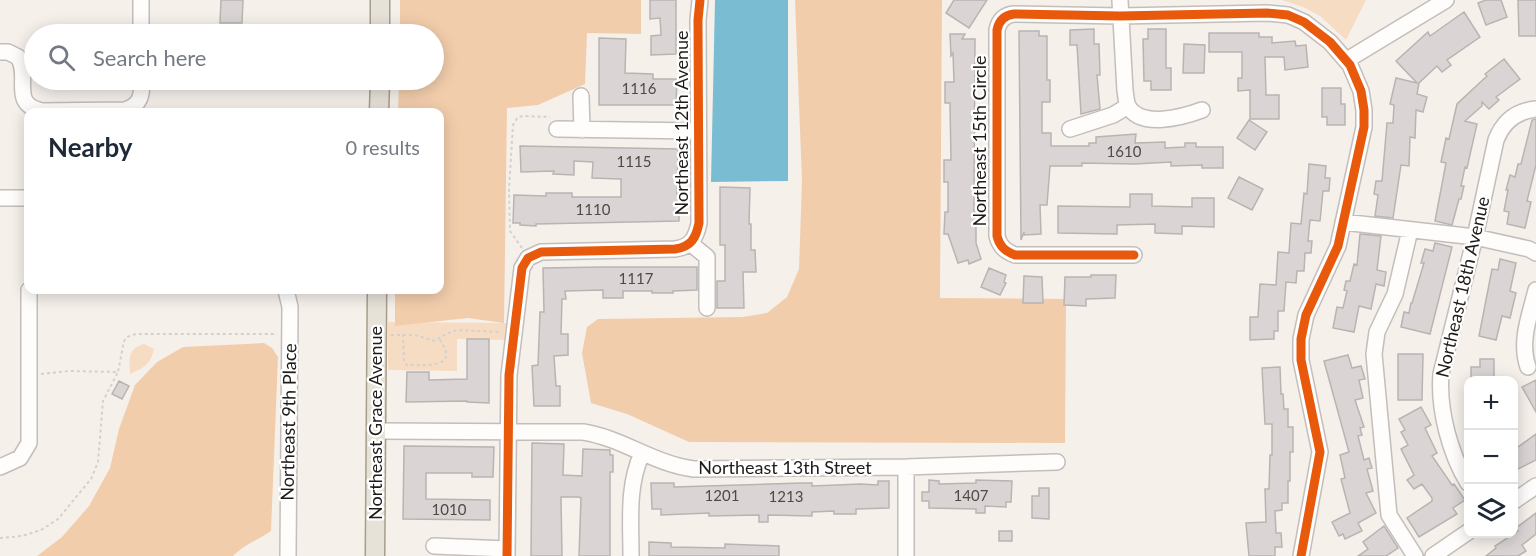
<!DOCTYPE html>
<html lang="en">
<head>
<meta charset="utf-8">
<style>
  :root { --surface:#fff; --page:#f2f2f3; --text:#1f2937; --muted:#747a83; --line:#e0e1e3 }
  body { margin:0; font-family:Lato,sans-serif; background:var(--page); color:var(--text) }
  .controls { position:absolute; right:18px; bottom:18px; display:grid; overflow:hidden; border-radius:12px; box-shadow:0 3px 15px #0003 }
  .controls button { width:54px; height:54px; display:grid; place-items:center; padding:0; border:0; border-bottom:2px solid var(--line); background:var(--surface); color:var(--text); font:30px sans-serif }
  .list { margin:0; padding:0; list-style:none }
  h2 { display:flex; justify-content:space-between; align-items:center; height:78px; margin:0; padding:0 24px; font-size:26px }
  h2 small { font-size:20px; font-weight:400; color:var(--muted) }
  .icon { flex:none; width:33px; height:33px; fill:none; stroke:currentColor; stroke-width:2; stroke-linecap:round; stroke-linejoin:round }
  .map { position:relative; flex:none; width:1536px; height:556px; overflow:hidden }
  .search { position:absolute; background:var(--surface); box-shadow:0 3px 15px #0003; left:24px; top:24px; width:420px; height:66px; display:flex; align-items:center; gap:15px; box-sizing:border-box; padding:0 21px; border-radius:33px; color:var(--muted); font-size:22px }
  .panel { position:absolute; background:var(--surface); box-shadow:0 3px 15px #0003; left:24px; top:108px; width:420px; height:186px; border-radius:12px }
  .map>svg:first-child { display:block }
</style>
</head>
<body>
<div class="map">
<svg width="1536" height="556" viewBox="0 0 1536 556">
  <rect width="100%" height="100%" fill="#f6f0eb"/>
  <path fill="#f7dcc4" d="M1282 0H1366L1346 40 1320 16 1303 7Z
    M388 322 507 323 506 340 457 339V371L388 370Z
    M144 344 154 349C151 364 144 368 130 374 129 359 128 348 144 344Z"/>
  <path fill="#f2cdac" d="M400 0H641V34L587 33 585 84 538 105 507 108 504 323 468 318 395 326V290H440V112H398L399 80H434V34H400Z
    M795 0H942L940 298 1066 299 1065 443 689 442 627 414 591 403 582 353 587 327 598 319 743 317 767 313 787 297 799 269 802 181Z
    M264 343 272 348 278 357 271 531C257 541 246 543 233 556H37L62 537 89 506 110 468 119 429 135 385 157 362 183 347Z"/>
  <path fill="#7abcd2" d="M715 0H788V181L711 182Z"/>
  <path fill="#dad5d4" stroke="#b8b4b2" stroke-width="1.5" d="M221 0H243L242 23H220Z
    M650 0H676V54L651 55V36L661 35 660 18 650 19Z
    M954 0H987L969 28 946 13Z
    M1486 0H1501L1507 17 1486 25 1478 3Z
    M1518 0H1536V36H1519Z
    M1464 12 1480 37 1447 60 1451 65 1442 72 1437 66 1419 83 1417 94 1427 97 1423 112 1416 110 1415 138 1410 137 1409 166 1401 165 1393 218 1375 216 1378 195 1374 194 1376 181H1382L1387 123H1393L1394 105 1390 104 1396 78 1417 83 1396 61 1428 32 1430 36Z
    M1094 29V44H1099L1100 75H1097L1100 109 1081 114 1077 45H1070V30Z
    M1148 29H1166V68H1171V90H1151V81H1144L1143 39H1148Z
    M1019 31H1039V36H1047V80H1050V102H1042V133H1051V146H1089V143H1096V137L1136 134 1135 143 1165 142V148L1185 147V143H1196V147H1223V168H1202V165L1171 166V162L1135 164 1082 163V166H1050L1047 205H1040L1041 234 1024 235V232L1021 240Z
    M1209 33H1259V37H1272V43L1295 41 1296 46 1306 45 1308 67 1285 70 1284 57H1265L1266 95H1279V119H1250V90L1238 91V78H1242V52H1209Z
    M950 34H965L962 39H975L974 212 976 213V243L981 259 969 264 968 260 958 263 948 234H944L945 212H948V182H944V160H951L950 103H945V82H954L953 53 951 56Z
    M599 38 626 39 625 73 653 74V79H677L676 105H599Z
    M1184 44 1205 45 1204 73H1183Z
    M1504 59 1520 79 1496 97 1499 100 1489 109 1482 102V106L1465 121 1477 124 1467 168 1465 167 1461 186H1464L1461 199H1459L1452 225 1435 221 1446 163 1441 162 1446 138 1449 139 1457 104 1487 76 1485 74Z
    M1322 88H1341V104H1345V125H1327V117H1322Z
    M1536 119V165L1527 201 1531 202 1525 228 1507 224 1509 212 1504 211 1508 190H1506L1510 175 1515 177 1518 164H1521L1532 120Z
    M1249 120 1267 132 1255 150 1237 138Z
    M520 146 678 149 677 194H679V221L536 224V226L520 225V223H513L514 195 546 196V193H572V197H621V179L592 178 593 162 574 161V175L553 174 554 171 521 172Z
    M1309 164 1326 166 1325 178H1330L1329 191H1323L1320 221 1310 220 1308 241H1312L1311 253H1305L1304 271H1297L1296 283 1286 282 1284 311H1278V331H1274V339L1250 340V317H1258L1260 284 1276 285 1278 252 1289 253 1291 223 1301 224 1304 193 1307 194Z
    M1239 177 1263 189 1252 210 1228 198Z
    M720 187 750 188 749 224H751V250H755L756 272H743L744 308H717V281H725V245H720Z
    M1130 194H1152V206L1192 207V198H1214V227L1182 226V234L1155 233V224L1117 225V234L1058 233V206L1130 207Z
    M1360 234 1381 236 1377 270 1386 272 1384 286 1376 284 1371 309 1359 306 1354 332 1333 328 1337 307 1343 308 1347 291 1344 290 1346 281H1350L1354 264 1357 265Z
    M1435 243 1452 247 1430 334 1401 327 1404 312 1409 313 1411 303H1412L1424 263H1421L1425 249 1433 251Z
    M1500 259 1516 263 1510 291 1516 293 1510 318 1502 316 1496 340 1479 336 1492 269 1498 270Z
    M603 267H697V290L673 291V293H652V291H623V298H603V290L565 291 566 299H562L561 334H568V355L554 356 556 386H560V406H534L532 366 538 365 540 312H544L543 268Z
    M989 268 1006 275 1004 282 1006 283 1000 295 981 287Z
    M1091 275H1116L1115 298 1086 299V306L1064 305 1065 277H1091Z
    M1024 276 1042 277 1043 303H1023Z
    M467 339H489V403L467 402V401L406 402 407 372H429V380L467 379Z
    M1398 354H1423L1422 400H1398Z
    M1348 355 1352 368 1361 366 1365 379 1359 380 1363 398 1355 400 1364 427 1360 428 1362 435 1358 436 1364 460 1369 458 1372 468 1367 469 1373 491 1366 493 1376 513 1358 523 1362 531 1345 539 1343 534 1339 536 1332 522 1350 513 1341 479 1345 478 1340 455 1349 452 1324 361Z
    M1480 359H1494V381H1471V367H1480Z
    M1280 367 1281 394H1283L1284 409H1288V427H1293V452H1290V481H1288V503H1282V510L1275 511 1276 533H1281L1282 547H1275V556H1249L1246 523 1266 522 1265 489H1269L1270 455H1272V424H1265L1262 368Z
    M1536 380V412L1522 387Z
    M119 381 129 386 122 399 112 394Z
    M1421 407 1431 425 1425 428 1437 453 1432 456 1452 485 1454 484 1465 500 1453 508 1457 514 1419 537 1407 518 1432 501V498L1422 484 1414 489 1407 480 1414 475 1401 449 1408 445 1401 432 1405 430 1399 419Z
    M1536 434V460L1514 471V450Z
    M532 443 564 444 563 475 582 476 583 449 610 450V455H613V472H610V556H579L581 498 579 497H561L562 556H531Z
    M404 446 494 447 493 477H472V473H426V499L490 500V520L403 519Z
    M929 480 939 481V484L976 483V480L1012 481 1011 502H1006V507L985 506V513H976V509L929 508V501H922V492H929Z
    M878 481H889V508L856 509V514H834V511L812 512V516L768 515V522H759V515L709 516V513L661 515V509H652L651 483H674V487L802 483H812V486L861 484 878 485Z
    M1039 488H1049V519L1032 518V496H1039Z
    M1536 513V534L1522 545 1526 551 1518 556H1486L1496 548 1495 546 1518 531 1516 528Z
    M1384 526 1398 548 1386 556H1358L1368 549 1363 542Z
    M999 531H1012V541H999Z
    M649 542 671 543V547L725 548V544L779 546V556H649Z"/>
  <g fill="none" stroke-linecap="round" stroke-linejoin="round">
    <g stroke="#c3bebb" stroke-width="18">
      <path id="minor" d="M141 0V34
        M1120 0 1125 91C1126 95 1126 102 1128 106 1141 129 1183 117 1202 110
        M0 52H8L18 57C31 77 9 104 42 111L125 110C141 105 142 95 142 80
        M1347 60 1446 0
        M581 96 582 130
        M557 129 698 131
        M1070 129 1113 115 1128 106
        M0 198H28
        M1343 222 1475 237 1529 249 1536 253
        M1410 230 1395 294 1377 332 1374 354 1389 515 1415 556
        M690 243 707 257V308
        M1134 255H1015C1005 251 1000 247 997 236V30C999 20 1005 15 1014 14L1120 16 1267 13 1288 15 1304 22 1330 42 1350 65 1361 91 1364 110V127L1338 246 1306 315 1301 339V360L1320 452 1301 556
        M286 290 290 307 288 556
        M1528 367C1519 341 1530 315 1536 290
        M376 431 583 432C622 438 654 464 694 469L906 467 1057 462
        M0 467 20 458 29 443V290
        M906 467V556
        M1468 483C1450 454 1438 409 1441 374L1475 237 1496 140C1503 122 1516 111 1536 109
        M1514 501 1536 486
        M434 546 507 549
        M507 556 509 375 522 268 528 258 541 252 675 249C691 247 696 238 699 223L698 20 700 0
        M631 556C631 520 627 487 642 453
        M1433 556 1468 532"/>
    </g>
    <g stroke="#a79d8b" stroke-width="21">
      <path id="major" d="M380 34V0
        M379 112 380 80
        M375 556 377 290"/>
    </g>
    <path stroke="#d2d1cf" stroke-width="2" stroke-dasharray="3 3" stroke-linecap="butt" d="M522 248 510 231 509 189 513 125 518 117 524 116 550 117
      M403 334 404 362 407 365C424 365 461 369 440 340
      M391 335H415L435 341 446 334 457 330 501 332
      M41 374 69 371 118 372 124 341 127 337 136 334H277
      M0 538 22 536 41 530 58 519 91 479 98 462 103 401 118 372"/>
    <use href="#minor" stroke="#fefdfc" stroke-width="15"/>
    <use href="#major" stroke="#e7e2d8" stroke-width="18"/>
    <g stroke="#fff" stroke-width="13">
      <path id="cycleway" d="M1134 255H1015C1005 251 1000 247 997 236V30C999 20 1005 15 1014 14L1120 16 1267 13 1288 15 1304 22 1330 42 1350 65 1361 91 1364 110V127L1338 246 1306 315 1301 339V360L1320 452 1301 556
        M507 556 509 375 522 268 528 258 541 252 675 249C691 247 696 238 699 223L698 20 700 0"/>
    </g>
    <use href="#cycleway" stroke="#e8590c" stroke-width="9"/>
  </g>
  <g text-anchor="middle" stroke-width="4.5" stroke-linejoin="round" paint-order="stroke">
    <g font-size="15" fill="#4d4a47">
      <text x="639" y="94">1116</text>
      <text x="1124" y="157">1610</text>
      <text x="634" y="167">1115</text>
      <text x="593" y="215">1110</text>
      <text x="636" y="284">1117</text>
      <text x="722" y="501">1201</text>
      <text x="971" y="501">1407</text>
      <text x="786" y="502">1213</text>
      <text x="449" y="515">1010</text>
    </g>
    <g font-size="18" fill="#1e1b18" stroke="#fff">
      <text transform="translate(682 123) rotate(-90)" y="6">Northeast 12th Avenue</text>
      <text transform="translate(980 141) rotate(-90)" y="6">Northeast 15th Circle</text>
      <text transform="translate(1463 287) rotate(-77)" y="6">Northeast 18th Avenue</text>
      <text transform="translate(289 422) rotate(-89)" y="6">Northeast 9th Place</text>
      <text transform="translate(376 423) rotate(-90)" y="6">Northeast Grace Avenue</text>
      <text x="785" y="474">Northeast 13th Street</text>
    </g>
  </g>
</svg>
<div class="controls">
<button>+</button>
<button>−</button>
<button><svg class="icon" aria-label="layers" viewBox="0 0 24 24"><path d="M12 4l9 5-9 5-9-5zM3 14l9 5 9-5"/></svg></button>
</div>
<div class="search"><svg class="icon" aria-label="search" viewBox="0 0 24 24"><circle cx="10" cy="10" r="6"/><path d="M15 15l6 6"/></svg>Search here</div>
<section class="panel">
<h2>Nearby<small>0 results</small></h2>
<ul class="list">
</ul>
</section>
</div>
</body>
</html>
